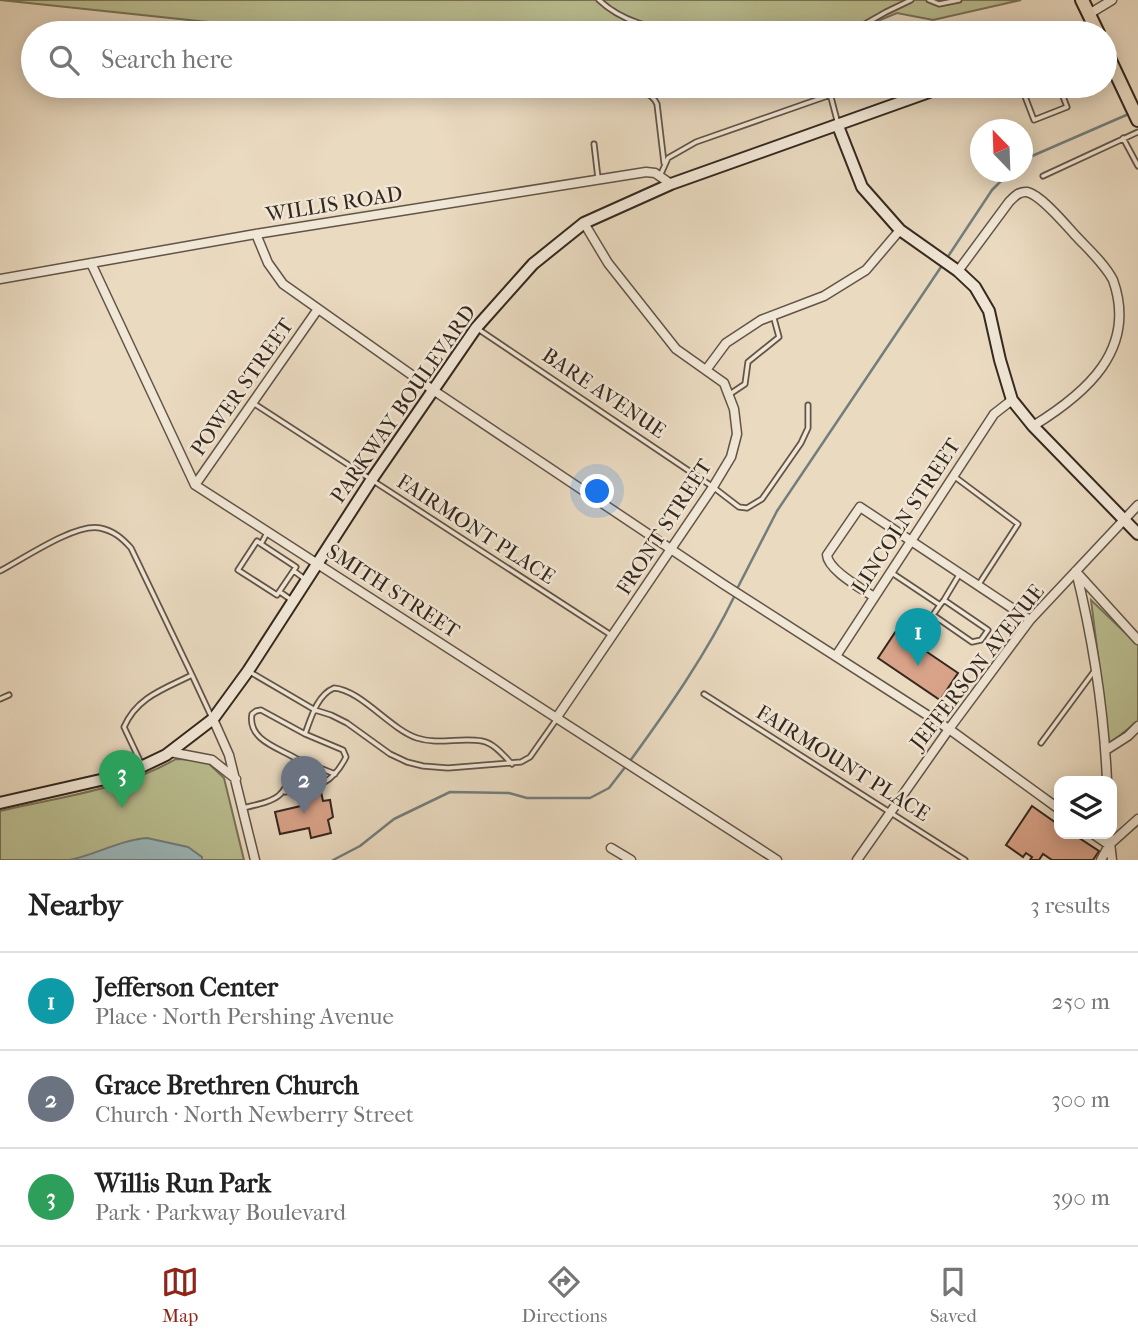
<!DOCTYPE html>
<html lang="en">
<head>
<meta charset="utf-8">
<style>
  :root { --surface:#fff; --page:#f2f2f2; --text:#222; --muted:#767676; --line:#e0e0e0; --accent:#8f2418 }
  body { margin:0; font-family:"IM FELL French Canon",serif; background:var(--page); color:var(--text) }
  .controls { position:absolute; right:21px; bottom:21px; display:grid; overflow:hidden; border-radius:14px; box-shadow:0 4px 18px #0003 }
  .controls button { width:63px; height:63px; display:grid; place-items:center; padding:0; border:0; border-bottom:2px solid var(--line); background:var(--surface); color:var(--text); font:35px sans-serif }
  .compass { position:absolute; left:970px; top:119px; width:63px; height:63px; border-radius:50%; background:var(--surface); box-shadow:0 4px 18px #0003; rotate:337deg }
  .you { position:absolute; left:598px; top:492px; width:24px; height:24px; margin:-18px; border:5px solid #fff; border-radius:50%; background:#1a73e8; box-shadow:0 0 0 10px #1a73e833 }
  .badge { display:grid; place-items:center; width:46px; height:46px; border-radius:50%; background:var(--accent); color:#fff; font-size:23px; font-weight:700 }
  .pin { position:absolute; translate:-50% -58px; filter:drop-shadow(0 2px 4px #0008) }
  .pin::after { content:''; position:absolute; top:37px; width:24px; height:21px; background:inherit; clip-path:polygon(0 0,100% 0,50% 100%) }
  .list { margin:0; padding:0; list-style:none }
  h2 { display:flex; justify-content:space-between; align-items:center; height:91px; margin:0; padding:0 28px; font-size:30px }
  h2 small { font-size:23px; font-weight:400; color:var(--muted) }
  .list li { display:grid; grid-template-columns:46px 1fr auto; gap:21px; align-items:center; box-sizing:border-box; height:98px; padding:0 28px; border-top:2px solid var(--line) }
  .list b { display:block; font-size:26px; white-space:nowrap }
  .list p { margin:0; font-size:23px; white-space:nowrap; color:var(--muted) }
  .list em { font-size:23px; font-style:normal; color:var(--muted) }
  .icon { flex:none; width:38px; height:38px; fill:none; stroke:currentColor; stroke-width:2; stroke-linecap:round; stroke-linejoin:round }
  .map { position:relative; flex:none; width:1138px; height:860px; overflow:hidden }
  .search { position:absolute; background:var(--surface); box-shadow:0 4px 18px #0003; left:21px; right:21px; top:21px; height:77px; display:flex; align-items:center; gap:18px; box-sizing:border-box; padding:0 24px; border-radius:38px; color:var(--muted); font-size:26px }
  .sheet { height:385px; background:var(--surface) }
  nav { display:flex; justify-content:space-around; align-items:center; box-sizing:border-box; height:98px; border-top:2px solid var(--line); background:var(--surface); font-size:19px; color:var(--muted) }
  nav a { display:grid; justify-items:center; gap:4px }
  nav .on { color:var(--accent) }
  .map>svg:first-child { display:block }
</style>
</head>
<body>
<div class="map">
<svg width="1138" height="860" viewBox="0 0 1138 860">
  <rect width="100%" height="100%" fill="#eadac0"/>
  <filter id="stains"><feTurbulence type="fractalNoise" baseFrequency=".00286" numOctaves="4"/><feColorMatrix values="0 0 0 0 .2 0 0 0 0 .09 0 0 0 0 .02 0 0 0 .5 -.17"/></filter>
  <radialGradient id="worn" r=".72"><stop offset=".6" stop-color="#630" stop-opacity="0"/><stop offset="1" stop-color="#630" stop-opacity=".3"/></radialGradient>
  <path fill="#babe91" stroke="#787358" stroke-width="2" d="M0 0H1021L933 20 897 13 849 33H240L236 25Z
    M1091 600 1138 645V721L1109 744Z
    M176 759 205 760 224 778 244 860H0V811C60 797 122 790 176 759Z"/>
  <path fill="#9bb8bc" stroke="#727e7d" stroke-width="2" d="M147 838 188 847 202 857V860H69C95 855 120 840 147 838Z"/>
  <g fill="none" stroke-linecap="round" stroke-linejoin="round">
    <path stroke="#727e7d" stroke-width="2.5" d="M1023 163 1032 156 1131 113
      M947 258 992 190 1010 172
      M737 589 777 511 943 264
      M630 761C668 709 707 653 735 595
      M333 860 360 846 394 819 450 792 509 793 527 798H590L609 788 626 766"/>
  </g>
  <path fill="#d9a389" stroke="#35281f" stroke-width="2" d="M896 631 958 673 940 700 878 658Z
    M321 792 323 801 330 800 333 817 328 820 331 833 311 838 309 828 280 834 275 812 305 805 303 796Z
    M1032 806 1059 825V834H1073L1099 851 1093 860H1052L1043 854 1039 860H1030L1032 857 1026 853 1023 857 1006 845Z"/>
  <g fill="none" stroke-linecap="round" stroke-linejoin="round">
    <g stroke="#625447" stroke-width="7">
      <path id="lane" d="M599 0C621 21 651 28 681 33
        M929 0 939 4 959 0
        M849 33 886 12 911 0
        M828 86 838 124
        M1021 86 1034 120 1067 107 1059 86
        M613 91C629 91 649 87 657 104L664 163
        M1123 138 1138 166
        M594 144 598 178
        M660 176 668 158 696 142 856 86
        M1043 176 1138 132
        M478 329 713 487 739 507 747 508 762 499 801 443 808 428V405
        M730 394 745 384 748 362 779 337 773 315
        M253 403 611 635
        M955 477 1018 524 979 584
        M261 544 296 567 277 595 238 570 257 541 261 544 267 533
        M0 571C23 559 75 523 100 528 114 531 122 538 131 548L192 675
        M294 571 306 580
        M892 573 940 605 933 615 972 642 981 640 988 630 944 600 940 605
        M280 592 293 601
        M944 600 959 575
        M250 672 315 710 331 715 347 723 390 754 407 762 423 766 448 768 521 762 530 757 556 720
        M704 694 965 860
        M0 699 9 695
        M1041 743 1095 670
        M297 759 335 774
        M141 763 124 727C137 697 164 689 192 675L212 718
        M285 792C315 787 331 787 346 757L343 750 305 734
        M243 808C285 798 282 798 297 759 279 748 247 740 252 714L256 711 261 710 305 734C311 718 317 695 334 688 361 690 390 729 417 738 438 745 461 737 482 741 494 743 504 756 512 764"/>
    </g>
    <g stroke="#625447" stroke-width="11">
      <path id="street" d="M1089 14 1112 0
        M256 234 268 263 283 284 433 390 723 584 949 729 1059 809
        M91 263 195 485 777 860
        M958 271 1009 202C1014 197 1019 191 1027 192 1041 195 1065 224 1075 235 1088 249 1104 263 1113 280 1138 350 1085 394 1033 426
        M0 279 256 234 646 172 655 173 671 184
        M706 370 726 343 761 320 824 296 866 270 900 230
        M195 485 318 309
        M1076 571C1093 640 1104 710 1107 781
        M1079 575 1138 640
        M874 597C861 588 828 570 827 555L860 507 1030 620
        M836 656 994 414 1012 400
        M557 717 713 487 731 457 737 434 734 409 724 383 676 349 608 263 584 223
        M213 719 229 755 255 860
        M1106 750 1128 736 1138 726
        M170 752 212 760 236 779
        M1093 834 1109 845
        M1109 834 1112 860
        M611 848 631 860
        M857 860 949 729 1030 620 1138 505
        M1101 860 1109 845 1138 819"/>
    </g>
    <g stroke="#35281f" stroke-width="14">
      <path id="secondary" d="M838 126 862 187 900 230 958 271 975 287 989 311 1000 360 1012 400 1033 426 1138 534
        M0 803 118 776 143 766 166 755 213 719 248 671 372 479 476 328 533 264 584 223 671 184 946 86"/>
    </g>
    <g stroke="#35281f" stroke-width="16">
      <path id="primary" d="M1082 0 1098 33
        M1105 50 1138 120"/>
    </g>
    <use href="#lane" stroke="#f1e7d6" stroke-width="3.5"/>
    <use href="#street" stroke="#f1e7d6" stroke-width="8"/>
    <use href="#secondary" stroke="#f1e7d6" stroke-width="10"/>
    <use href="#primary" stroke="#eadac0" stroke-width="12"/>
  </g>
  <g text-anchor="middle" stroke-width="5" stroke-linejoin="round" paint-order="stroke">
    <g font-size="21" fill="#35281f" stroke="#f1e7d6">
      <text transform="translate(334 204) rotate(-9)" y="7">WILLIS ROAD</text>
      <text transform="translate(242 387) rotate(-55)" y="7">POWER STREET</text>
      <text transform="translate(604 393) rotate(34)" y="7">BARE AVENUE</text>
      <text transform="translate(403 404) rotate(-55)" y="7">PARKWAY BOULEVARD</text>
      <text transform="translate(906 516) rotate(-57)" y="7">LINCOLN STREET</text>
      <text transform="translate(664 527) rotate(-57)" y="7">FRONT STREET</text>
      <text transform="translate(476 529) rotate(33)" y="7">FAIRMONT PLACE</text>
      <text transform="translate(393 591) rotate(33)" y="7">SMITH STREET</text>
      <text transform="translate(977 667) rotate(-52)" y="7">JEFFERSON AVENUE</text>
      <text transform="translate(843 763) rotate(32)" y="7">FAIRMOUNT PLACE</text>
    </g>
  </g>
  <rect width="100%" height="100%" filter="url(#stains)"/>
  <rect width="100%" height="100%" fill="url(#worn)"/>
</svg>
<div class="controls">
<button><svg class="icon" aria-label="layers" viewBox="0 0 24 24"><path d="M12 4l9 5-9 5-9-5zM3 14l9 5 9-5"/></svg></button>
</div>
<svg class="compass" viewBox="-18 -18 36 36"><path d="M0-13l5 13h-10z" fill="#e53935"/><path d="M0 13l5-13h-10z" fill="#767676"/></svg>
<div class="you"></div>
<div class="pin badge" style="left:918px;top:666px;background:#0f9aa8">1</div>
<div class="pin badge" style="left:304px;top:814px;background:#6b7280">2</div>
<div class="pin badge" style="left:122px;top:808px;background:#2e9e5b">3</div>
<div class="search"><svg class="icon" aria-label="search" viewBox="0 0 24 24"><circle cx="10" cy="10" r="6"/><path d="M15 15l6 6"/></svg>Search here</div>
</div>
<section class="sheet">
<h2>Nearby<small>3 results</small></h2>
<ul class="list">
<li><span class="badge" style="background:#0f9aa8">1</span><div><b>Jefferson Center</b><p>Place · North Pershing Avenue</p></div><em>250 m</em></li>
<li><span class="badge" style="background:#6b7280">2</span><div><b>Grace Brethren Church</b><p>Church · North Newberry Street</p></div><em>300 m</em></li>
<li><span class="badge" style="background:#2e9e5b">3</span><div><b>Willis Run Park</b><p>Park · Parkway Boulevard</p></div><em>390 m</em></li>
</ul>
</section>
<nav>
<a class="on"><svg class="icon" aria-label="map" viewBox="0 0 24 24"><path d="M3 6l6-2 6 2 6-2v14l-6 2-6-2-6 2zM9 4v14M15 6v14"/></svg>Map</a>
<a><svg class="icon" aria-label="directions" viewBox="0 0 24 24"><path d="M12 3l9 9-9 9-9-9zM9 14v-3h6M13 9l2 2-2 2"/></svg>Directions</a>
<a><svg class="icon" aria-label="saved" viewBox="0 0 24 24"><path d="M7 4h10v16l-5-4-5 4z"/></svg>Saved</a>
</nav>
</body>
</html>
